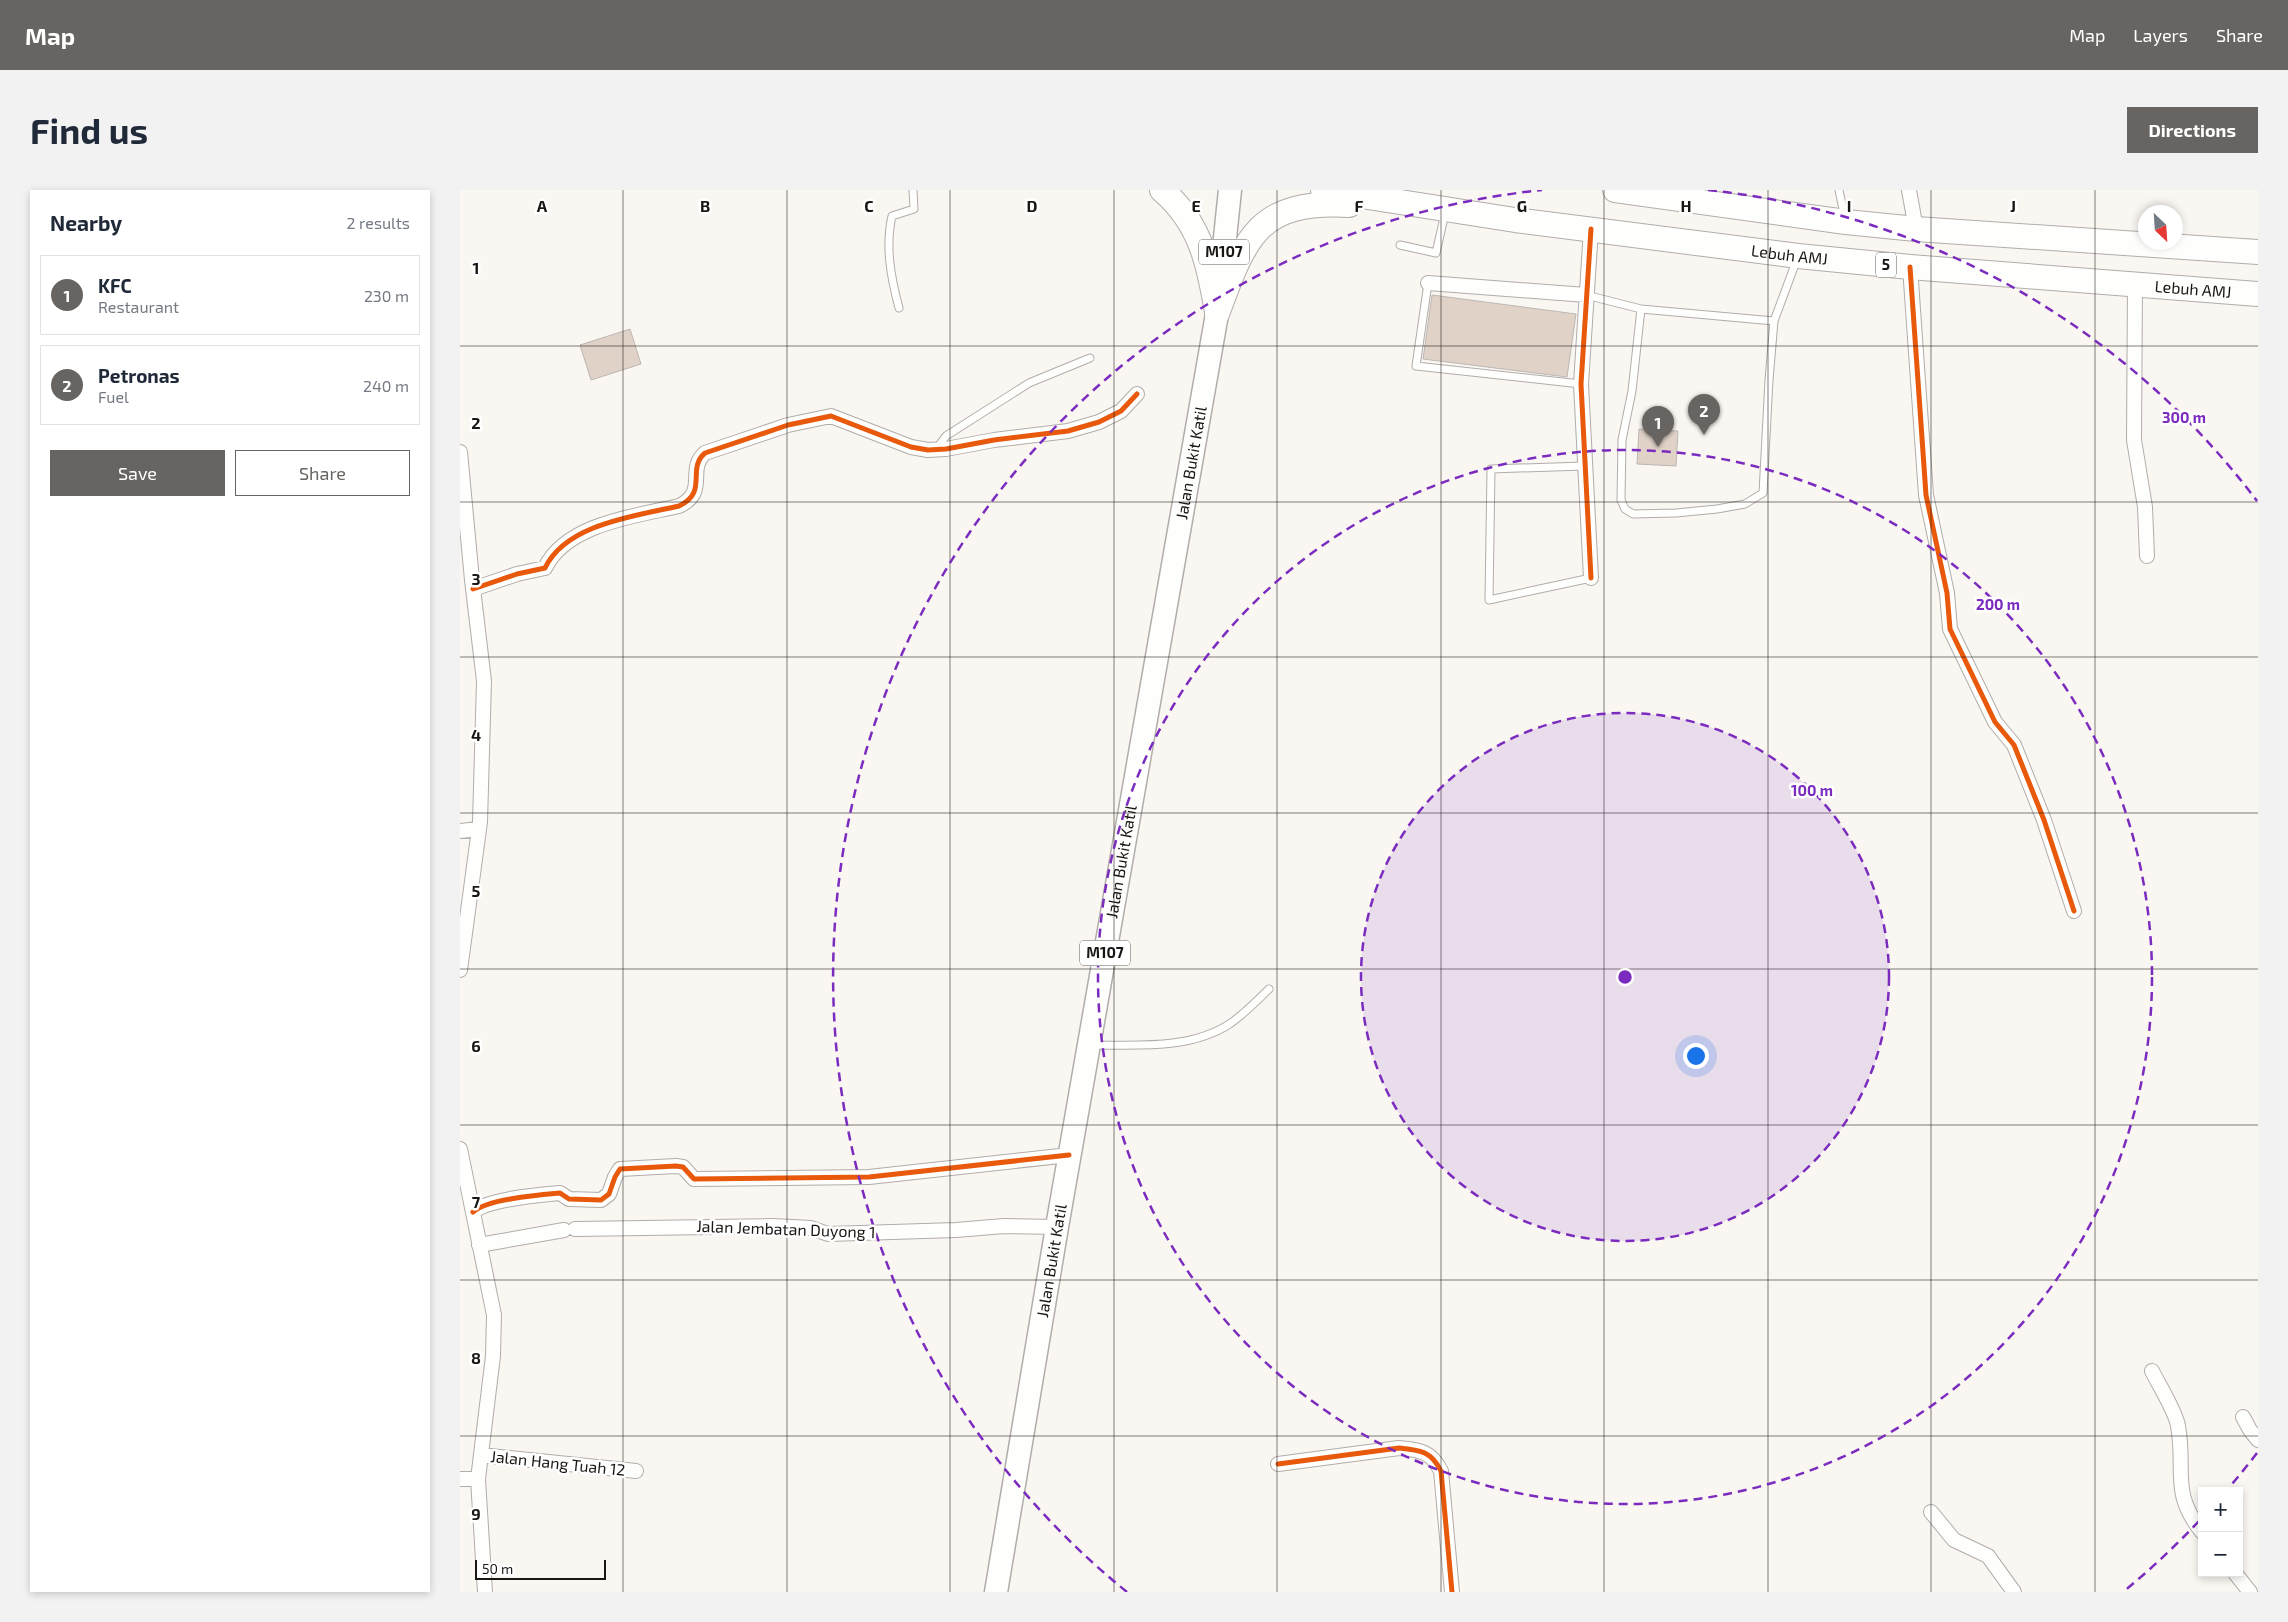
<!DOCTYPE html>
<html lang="en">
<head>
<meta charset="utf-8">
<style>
  :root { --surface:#fff; --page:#f2f2f3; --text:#1f2937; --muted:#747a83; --line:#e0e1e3; --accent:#686461 }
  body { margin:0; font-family:"Exo 2",sans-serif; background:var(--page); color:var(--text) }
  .controls { position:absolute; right:15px; bottom:15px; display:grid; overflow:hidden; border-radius:0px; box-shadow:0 2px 8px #0003 }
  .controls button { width:45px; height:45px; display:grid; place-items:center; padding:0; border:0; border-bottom:1px solid var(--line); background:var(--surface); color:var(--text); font:25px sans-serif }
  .compass { position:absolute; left:1678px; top:15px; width:45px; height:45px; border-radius:50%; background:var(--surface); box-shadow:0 2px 8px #0003; rotate:155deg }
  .scale { position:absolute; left:15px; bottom:12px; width:131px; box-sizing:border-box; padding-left:5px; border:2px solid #1a1613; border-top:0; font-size:14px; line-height:18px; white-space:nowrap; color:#1a1613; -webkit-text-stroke:4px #fff; paint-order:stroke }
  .you { position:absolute; left:1235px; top:865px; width:18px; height:18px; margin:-12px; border:4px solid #fff; border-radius:50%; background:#1a73e8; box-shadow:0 0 0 8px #1a73e833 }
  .badge { display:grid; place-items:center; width:32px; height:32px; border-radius:50%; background:var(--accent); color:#fff; font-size:16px; font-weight:700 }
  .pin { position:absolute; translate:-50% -41px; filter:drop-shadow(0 1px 2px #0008) }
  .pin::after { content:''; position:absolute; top:26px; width:18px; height:15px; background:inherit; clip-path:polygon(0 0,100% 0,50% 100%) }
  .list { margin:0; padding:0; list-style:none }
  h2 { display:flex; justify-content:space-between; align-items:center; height:65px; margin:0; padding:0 20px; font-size:21px }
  h2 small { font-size:16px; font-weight:400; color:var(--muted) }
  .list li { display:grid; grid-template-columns:32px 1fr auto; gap:15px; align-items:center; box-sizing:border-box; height:80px; margin:0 10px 10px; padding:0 10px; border:1px solid var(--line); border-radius:0px }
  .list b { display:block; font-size:19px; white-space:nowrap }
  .list p { margin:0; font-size:16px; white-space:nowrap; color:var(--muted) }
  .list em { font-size:16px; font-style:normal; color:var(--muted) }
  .actions { display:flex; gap:10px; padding:15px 20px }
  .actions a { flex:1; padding:11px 0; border:1px solid var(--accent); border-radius:0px; text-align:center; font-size:18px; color:var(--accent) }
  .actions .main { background:var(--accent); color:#fff }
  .map { position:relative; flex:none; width:1798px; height:1402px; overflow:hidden; border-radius:0px }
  header { display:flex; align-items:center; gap:30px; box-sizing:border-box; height:70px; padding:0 25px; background:var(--accent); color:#fff }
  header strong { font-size:24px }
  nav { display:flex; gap:28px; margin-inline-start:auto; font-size:18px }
  .intro { display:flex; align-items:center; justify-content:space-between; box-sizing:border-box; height:120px; padding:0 30px }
  h1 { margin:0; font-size:35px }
  .button { padding:12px 22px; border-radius:0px; background:var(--accent); color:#fff; font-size:18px; font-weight:700 }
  main { display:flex; gap:30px; padding:0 30px }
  aside { flex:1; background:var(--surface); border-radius:0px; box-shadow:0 2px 8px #0003 }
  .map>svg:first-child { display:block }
</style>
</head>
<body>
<header>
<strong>Map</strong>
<nav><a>Map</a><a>Layers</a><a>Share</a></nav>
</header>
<div class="intro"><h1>Find us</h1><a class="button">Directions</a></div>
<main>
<aside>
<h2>Nearby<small>2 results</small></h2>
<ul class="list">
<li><span class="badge">1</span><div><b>KFC</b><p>Restaurant</p></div><em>230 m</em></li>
<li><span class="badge">2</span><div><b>Petronas</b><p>Fuel</p></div><em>240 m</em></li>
</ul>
<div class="actions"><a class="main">Save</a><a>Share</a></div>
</aside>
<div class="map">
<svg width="1798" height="1402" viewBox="0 0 1798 1402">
  <rect width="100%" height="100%" fill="#faf6f2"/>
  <path fill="#e0d2c7" stroke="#bbb7b4" d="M972 105 1116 124 1107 187 963 169Z
    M170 139 181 174 131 190 120 155Z
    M1179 239 1218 241 1216 276 1177 274Z"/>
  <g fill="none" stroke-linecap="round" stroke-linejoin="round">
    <g stroke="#b1adaa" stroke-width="9">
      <path id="service" d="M1379 0 1385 29
        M940 55 976 63 985 23
        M968 93 956 176 1121 194
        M1126 105 1181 119 1314 131 1337 69
        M439 118C431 88 425 57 432 26L454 19 453 0
        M1181 119 1172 201 1162 250 1161 310 1165 319 1173 324 1216 323 1257 319 1285 314 1303 303 1309 190 1314 131
        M477 258 486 246 569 193 630 168
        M1124 276 1031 279 1029 410 1131 388
        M631 855C677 855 731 860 771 833 785 823 797 811 809 799"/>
    </g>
    <g stroke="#b1adaa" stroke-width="16">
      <path id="minor" d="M1449 0 1456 39
        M1450 77 1466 305 1487 403 1490 439 1535 532 1554 555 1584 630 1614 721
        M968 93 1126 105
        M1675 94 1674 250 1685 317 1687 366
        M0 262 12 390 24 491 20 632 0 780
        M1131 388 1121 194 1131 39
        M13 399 57 384 85 378C106 334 175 326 219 316 249 302 226 279 245 263L328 235 371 226 451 257 468 260 486 259 534 250 608 241 639 232 661 221 677 204
        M0 641 19 639
        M0 959 34 1125 33 1166 18 1289 25 1402
        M13 1022C28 1009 78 1005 100 1003L109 1009 141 1010 149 1004 155 987 160 979 216 976 223 977 234 989 409 987 609 965
        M115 1039 313 1036 351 1038 368 1044 496 1040 544 1036 597 1037
        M19 1055 104 1040
        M1692 1181C1699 1195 1716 1222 1718 1236 1726 1280 1710 1302 1742 1342
        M1783 1227 1790 1240 1798 1250
        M21 1265 176 1281
        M818 1274 939 1258C960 1260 971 1261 981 1281L992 1402
        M0 1289H18
        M1471 1322 1494 1350 1528 1366 1554 1402
        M1775 1383 1790 1402"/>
    </g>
    <g stroke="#b1adaa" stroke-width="25">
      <g id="primary">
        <path id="s1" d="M536 1402 597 1037 757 124 770 0"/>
      </g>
    </g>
    <g stroke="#b1adaa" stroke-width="26">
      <g id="trunk">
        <path d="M702 0C741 33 749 75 757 122"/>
        <path id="s2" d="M863 0 1055 30 1338 66 1450 77 1798 104"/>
        <path d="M1155 0 1386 32 1456 39 1798 62"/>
        <path d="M757 124C785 48 797 10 889 15"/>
      </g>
    </g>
    <use href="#service" stroke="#fefefd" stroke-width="7"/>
    <use href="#minor" stroke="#fefefd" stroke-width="14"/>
    <use href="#primary" stroke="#fefefd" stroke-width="22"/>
    <use href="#trunk" stroke="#fefefd" stroke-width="24"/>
    <g stroke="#fff" stroke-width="8">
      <path id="cycleway" d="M1450 77 1466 305 1487 403 1490 439 1535 532 1554 555 1584 630 1614 721
        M1131 388 1121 194 1131 39
        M13 399 57 384 85 378C106 334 175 326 219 316 249 302 226 279 245 263L328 235 371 226 451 257 468 260 486 259 534 250 608 241 639 232 661 221 677 204
        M13 1022C28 1009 78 1005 100 1003L109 1009 141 1010 149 1004 155 987 160 979 216 976 223 977 234 989 409 987 609 965
        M818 1274 939 1258C960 1260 971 1261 981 1281L992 1402"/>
    </g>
    <use href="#cycleway" stroke="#e8590c" stroke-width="5"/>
  </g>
  <path fill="none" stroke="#1a1613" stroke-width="1" stroke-opacity="0.55" d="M163 0V1402M327 0V1402M490 0V1402M654 0V1402M817 0V1402M981 0V1402M1144 0V1402M1308 0V1402M1471 0V1402M1635 0V1402M0 156H1798M0 312H1798M0 467H1798M0 623H1798M0 779H1798M0 935H1798M0 1090H1798M0 1246H1798"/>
  <circle cx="1165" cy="787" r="264" fill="#7b2cbf" fill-opacity=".12"/>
  <g fill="none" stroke="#7b2cbf" stroke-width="2.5" stroke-dasharray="9 6">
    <circle cx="1165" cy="787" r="264"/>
    <circle cx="1165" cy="787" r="527"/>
    <path d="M1797 1263A791 791 0 0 1 1766 1301M1739 1331A791 791 0 0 1 1663 1402M667 1402A791 791 0 0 1 1082 0M1248 0A791 791 0 0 1 1797 311"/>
  </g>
  <g text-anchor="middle" stroke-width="5" stroke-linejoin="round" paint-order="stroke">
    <g fill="#fff" stroke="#5f5c5a" stroke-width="1">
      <rect x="739" y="49.5" width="50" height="25" rx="4"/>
      <rect x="1416" y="62.5" width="20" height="25" rx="4"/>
      <rect x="620" y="750.5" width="50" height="25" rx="4"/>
    </g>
    <g font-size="15" font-weight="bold" fill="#1a1613">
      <text x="764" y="67">M107</text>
      <text x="1426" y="80">5</text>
      <text x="645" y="768">M107</text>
    </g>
    <g font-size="16" fill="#1a1613" stroke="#fff">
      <text dy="6" stroke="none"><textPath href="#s2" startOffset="471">Lebuh AMJ</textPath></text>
      <text dy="6" stroke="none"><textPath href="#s2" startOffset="876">Lebuh AMJ</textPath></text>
      <text dy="6" stroke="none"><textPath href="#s1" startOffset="1146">Jalan Bukit Katil</textPath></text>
      <text dy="6" stroke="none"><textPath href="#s1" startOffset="741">Jalan Bukit Katil</textPath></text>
      <text transform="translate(326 1039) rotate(2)" y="6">Jalan Jembatan Duyong 1</text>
      <text dy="6" stroke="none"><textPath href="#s1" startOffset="336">Jalan Bukit Katil</textPath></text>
      <text transform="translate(98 1273) rotate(6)" y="6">Jalan Hang Tuah 12</text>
    </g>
  </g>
  <g font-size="16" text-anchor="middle" font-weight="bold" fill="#1a1613" stroke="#fff" stroke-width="5" stroke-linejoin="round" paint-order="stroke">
    <text x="82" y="22">A</text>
    <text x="245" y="22">B</text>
    <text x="409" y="22">C</text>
    <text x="572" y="22">D</text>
    <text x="736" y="22">E</text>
    <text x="899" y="22">F</text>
    <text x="1062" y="22">G</text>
    <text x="1226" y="22">H</text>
    <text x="1389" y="22">I</text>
    <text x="1553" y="22">J</text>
    <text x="16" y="84">1</text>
    <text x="16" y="239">2</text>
    <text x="16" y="395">3</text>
    <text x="16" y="551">4</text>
    <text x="16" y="707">5</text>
    <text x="16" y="862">6</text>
    <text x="16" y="1018">7</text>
    <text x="16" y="1174">8</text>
    <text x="16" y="1330">9</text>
  </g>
  <circle cx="1165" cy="787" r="8" fill="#7b2cbf" stroke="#fff" stroke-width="2.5"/>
  <g font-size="15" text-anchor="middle" font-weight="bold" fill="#7b2cbf" stroke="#fff" stroke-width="5" stroke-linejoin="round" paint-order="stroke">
    <text x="1724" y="233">300 m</text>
    <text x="1538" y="420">200 m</text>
    <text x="1352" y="606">100 m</text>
  </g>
</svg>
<div class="controls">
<button>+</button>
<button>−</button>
</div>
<svg class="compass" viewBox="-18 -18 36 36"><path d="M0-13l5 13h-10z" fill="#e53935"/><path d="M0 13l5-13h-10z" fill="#747a83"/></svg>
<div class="scale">50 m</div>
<div class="you"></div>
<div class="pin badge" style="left:1198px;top:257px">1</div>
<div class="pin badge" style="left:1244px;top:245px">2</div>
</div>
</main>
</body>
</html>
